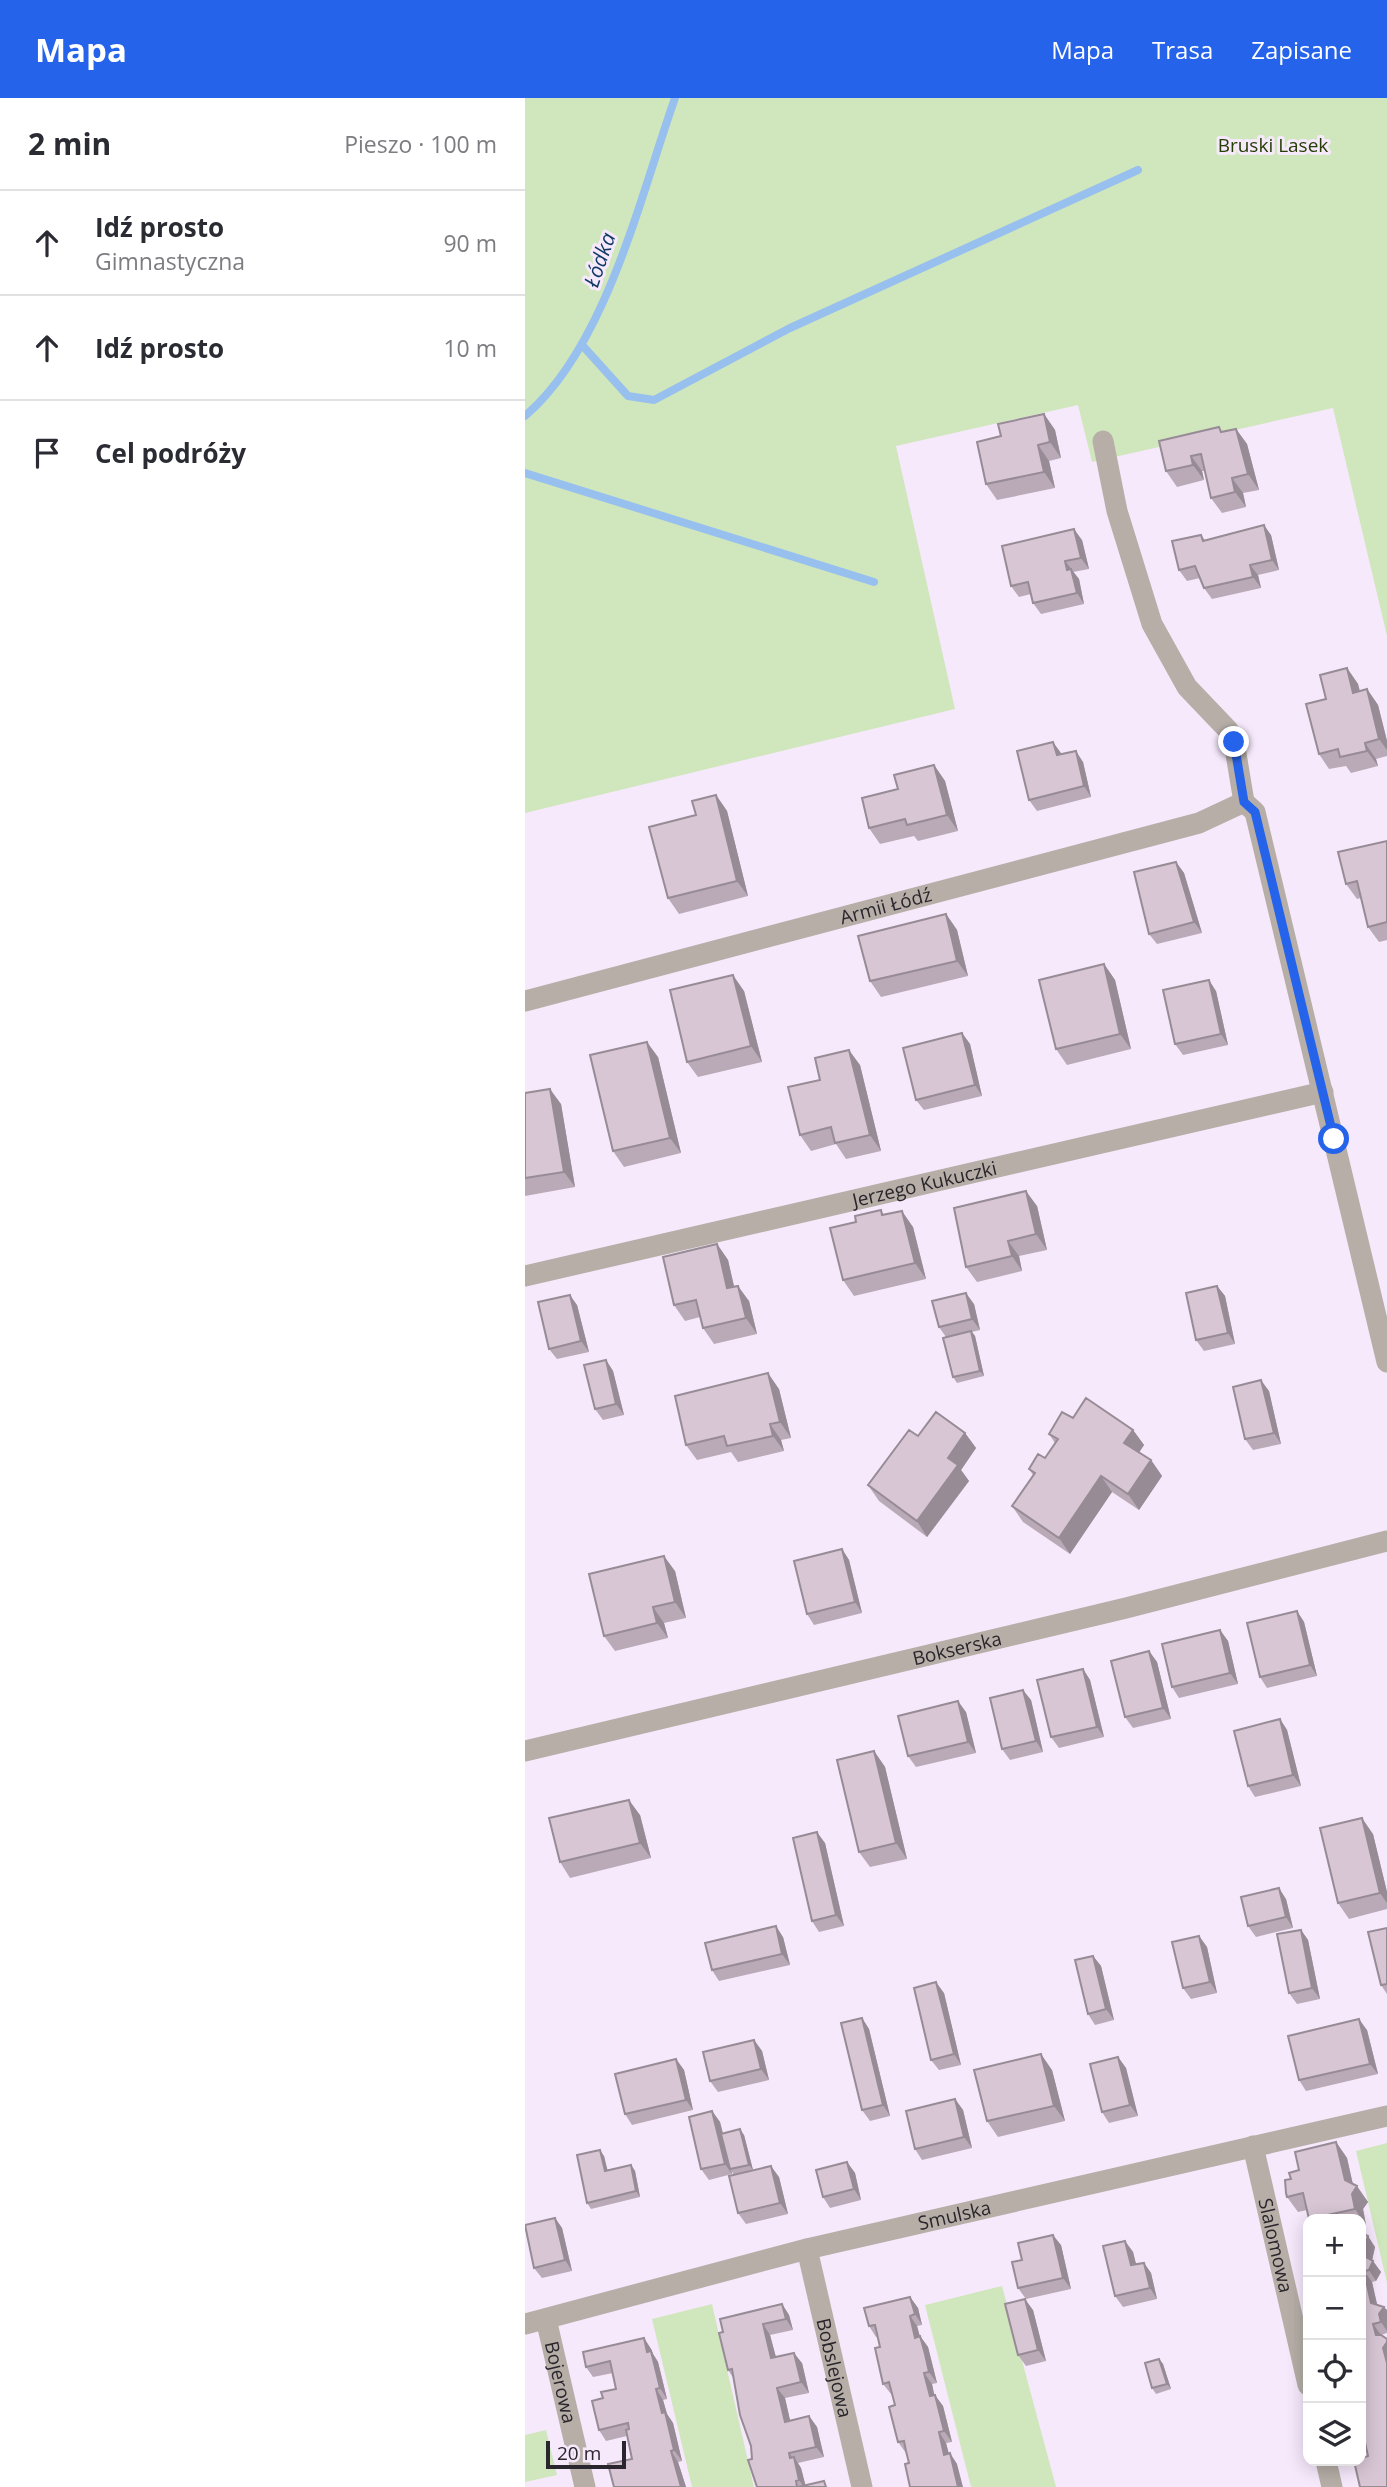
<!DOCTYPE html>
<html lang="pl">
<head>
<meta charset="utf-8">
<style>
  :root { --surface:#fff; --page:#f7f7f7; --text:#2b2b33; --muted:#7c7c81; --line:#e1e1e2; --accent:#2563eb }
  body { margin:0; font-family:"Open Sans",sans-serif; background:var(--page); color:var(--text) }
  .controls { position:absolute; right:21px; bottom:21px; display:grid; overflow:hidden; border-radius:14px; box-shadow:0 4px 18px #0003 }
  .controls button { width:63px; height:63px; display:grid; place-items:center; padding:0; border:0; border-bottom:2px solid var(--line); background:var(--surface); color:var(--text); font:35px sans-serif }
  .scale { position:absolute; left:21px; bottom:18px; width:80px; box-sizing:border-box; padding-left:7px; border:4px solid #2a262d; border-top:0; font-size:19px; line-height:24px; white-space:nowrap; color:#2a262d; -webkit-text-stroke:5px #f6e9fc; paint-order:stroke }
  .stop { position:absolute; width:21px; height:21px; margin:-16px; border:5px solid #2563eb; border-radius:50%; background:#fff }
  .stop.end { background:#2563eb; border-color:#fff; box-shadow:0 2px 7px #0008 }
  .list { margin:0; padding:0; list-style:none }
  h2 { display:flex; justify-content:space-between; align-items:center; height:91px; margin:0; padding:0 28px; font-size:30px }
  h2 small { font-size:23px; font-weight:400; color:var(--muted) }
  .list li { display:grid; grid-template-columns:46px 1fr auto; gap:21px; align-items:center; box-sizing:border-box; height:105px; padding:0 28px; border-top:2px solid var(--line) }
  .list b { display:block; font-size:26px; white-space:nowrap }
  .list p { margin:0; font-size:23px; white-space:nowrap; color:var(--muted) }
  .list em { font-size:23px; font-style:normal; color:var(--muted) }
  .icon { flex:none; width:38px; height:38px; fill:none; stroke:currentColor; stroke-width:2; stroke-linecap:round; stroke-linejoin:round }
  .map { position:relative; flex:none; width:862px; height:2389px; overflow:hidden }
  header { display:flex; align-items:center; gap:42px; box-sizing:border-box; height:98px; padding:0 35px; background:var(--accent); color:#fff }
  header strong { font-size:33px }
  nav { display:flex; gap:38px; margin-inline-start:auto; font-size:24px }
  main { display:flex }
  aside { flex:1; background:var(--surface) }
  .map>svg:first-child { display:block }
</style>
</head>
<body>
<header>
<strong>Mapa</strong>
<nav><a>Mapa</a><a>Trasa</a><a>Zapisane</a></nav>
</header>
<main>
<aside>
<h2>2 min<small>Pieszo · 100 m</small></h2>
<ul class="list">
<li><svg class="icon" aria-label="ahead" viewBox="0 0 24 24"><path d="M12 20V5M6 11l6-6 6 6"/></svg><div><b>Idź prosto</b><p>Gimnastyczna</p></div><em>90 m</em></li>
<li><svg class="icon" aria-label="ahead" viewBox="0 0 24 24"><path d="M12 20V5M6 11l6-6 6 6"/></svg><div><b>Idź prosto</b></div><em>10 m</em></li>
<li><svg class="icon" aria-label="arrive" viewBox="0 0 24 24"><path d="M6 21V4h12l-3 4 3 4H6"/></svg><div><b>Cel podróży</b></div></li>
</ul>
</aside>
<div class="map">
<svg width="862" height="2389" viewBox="0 0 862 2389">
  <rect width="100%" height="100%" fill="#f6e9fc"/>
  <path fill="#d0e6bd" d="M0 0H862V538L808 310 567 364 553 307 371 348 430 611 0 715Z
    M862 2045V2185L831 2053Z
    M477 2188 531 2389H446L400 2207Z
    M187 2206 229 2389H167L127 2221Z
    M21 2332 32 2377 0 2384V2337Z"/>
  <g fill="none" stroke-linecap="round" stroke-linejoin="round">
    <path stroke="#98c0ee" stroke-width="8" d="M57 247 103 298 129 302 265 230 613 72
      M0 318C81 249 115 99 150 0
      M0 375 349 484"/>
    <g stroke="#b6aea7" stroke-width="21">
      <path d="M578 343 592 413 627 526 662 589 703 632 709 644 719 704"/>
      <path d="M719 704 730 714 862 1264"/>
      <path id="s1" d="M0 903 674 725 719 704"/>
      <path id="s2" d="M0 1178 798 994"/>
      <path id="s3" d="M0 1653 601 1510 862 1443"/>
      <path id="s4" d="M728 2048 783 2287"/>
      <path id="s5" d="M282 2151 337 2389"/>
      <path id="s6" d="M21 2221 60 2389"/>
      <path id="s7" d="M0 2226 282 2151 862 2018"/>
      <path d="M801 2363 807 2389"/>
    </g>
  </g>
  <path fill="#baaab7" d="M519 316 530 332 536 360 524 363 530 390 472 402 461 386 476 338Z
    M711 331 722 346 734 392 718 395 721 409 697 415 686 400 680 373H677L679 382 652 389 641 373 698 334Z
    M676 437 680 442 746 437 754 472 733 477 736 490 687 501 679 490 675 480 662 483 654 472Z
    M557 442 564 471 548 474 554 481 559 506 516 516 508 505 506 496 494 499 486 488Z
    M822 570 833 586 835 593 842 591 853 607 862 643V658L851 661 853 668 826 675 821 668 804 671 794 656 801 601Z
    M536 655V656L558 664 566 699 512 713 504 702Z
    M409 667 420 683 433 733 393 743 389 738 355 746 344 730 373 691Z
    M191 697 202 713 223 798 154 816 143 800 171 717Z
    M862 743V842L854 844 843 829 836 800 832 801 821 786Z
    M651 764 659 775 677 835 632 846 624 836Z
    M421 816 432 832 443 878 356 899 345 883Z
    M579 866 590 882 606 951 542 967 531 951Z
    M219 893 237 964 173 979 162 964Z
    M691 893 703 947 658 957 650 946Z
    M437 935 445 946 457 998 399 1012 391 1002Z
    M133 959 156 1055 99 1069 88 1053Z
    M335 967 356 1053 321 1061 311 1046 286 1053 275 1037 295 982Z
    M0 995 36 1006 50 1089 0 1098Z
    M512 1108 522 1152 494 1158 497 1173 452 1184 441 1169Z
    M356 1112 359 1117 388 1129 401 1181 329 1198 318 1182 331 1124Z
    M192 1146 203 1162 209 1188 224 1203 232 1236 189 1246 178 1230 175 1219 160 1223 149 1207Z
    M692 1188 700 1198 710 1246 679 1253 671 1242Z
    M449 1206 455 1232 447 1234 450 1238 459 1278 432 1285 428 1279 421 1239 414 1229Z
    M52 1207 64 1254 32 1261 24 1251Z
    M81 1262 88 1273 99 1317 78 1322 70 1311Z
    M254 1291 266 1340 256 1342 259 1353 213 1364 206 1354 172 1362 161 1347Z
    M744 1293 756 1346 728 1352 720 1341Z
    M548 1320 608 1332 619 1347 614 1355 626 1362 637 1378 614 1412 587 1394 545 1456 498 1424 487 1408 508 1377 504 1371 520 1360 530 1345 524 1336Z
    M440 1335 451 1350 436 1372 444 1383 402 1439 354 1403 343 1387 393 1338Z
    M317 1451 324 1462 337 1515 289 1527 282 1516Z
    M150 1473 161 1520 139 1525 143 1540 90 1553 79 1538Z
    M772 1513 779 1524 792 1578 742 1590 735 1579Z
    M695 1532 703 1543 713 1586 654 1600 647 1589Z
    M624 1553 632 1564 646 1621 608 1630 600 1619Z
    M558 1571 565 1582 579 1639 534 1650 526 1639Z
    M506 1602 518 1654 485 1662 477 1651Z
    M441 1614 451 1655 391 1669 383 1658Z
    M755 1621 762 1632 776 1688 730 1699 723 1688Z
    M349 1653 360 1669 382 1761 345 1769 334 1754Z
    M115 1717 126 1760 45 1780 35 1764Z
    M848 1736 862 1794V1811L824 1821 813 1805Z
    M300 1745 319 1828 294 1834 287 1823Z
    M761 1801 768 1830 731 1839 723 1828Z
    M862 1830V1896L856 1887Z
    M776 1832 783 1842 795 1901 772 1906 764 1895Z
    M674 1838 682 1849 692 1895 666 1901 658 1890Z
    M258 1839 265 1867 194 1883 187 1872Z
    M568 1858 576 1868 589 1922 570 1927 563 1916Z
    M419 1895 436 1967 414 1972 406 1962Z
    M337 1920 344 1931 365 2018 345 2023 337 2012Z
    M842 1932 853 1976 781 1993 774 1982Z
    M229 1942 237 1953 244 1982 193 1994 185 1983Z
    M593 1959 601 1970 613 2018 584 2025 577 2014Z
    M151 1961 159 1972 168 2012 107 2027 100 2016Z
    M527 1972 540 2023 473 2039 462 2023Z
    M430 2001 438 2012 447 2050 397 2062 390 2051Z
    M187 2013 195 2024 198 2035 219 2037 228 2072 254 2079 263 2116 221 2126 213 2115 209 2077 207 2074V2076L184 2082 176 2071Z
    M811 2044 822 2060 828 2086 843 2104 838 2111 841 2127 836 2128V2121H784L782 2112 773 2114 762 2099 766 2081 774 2072Z
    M79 2058 82 2072 106 2067 110 2073 115 2099 66 2111 62 2105Z
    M322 2064 330 2075 336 2102 305 2110 298 2099Z
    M30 2120 37 2130 47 2173 17 2180 9 2170Z
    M836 2134 850 2149 847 2162 856 2174 851 2183 847 2184 852 2206 862 2212V2235L856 2237 843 2358 838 2335 836 2336Z
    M600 2143 608 2154 611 2166 619 2165 626 2175 632 2201 598 2209 590 2198Z
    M536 2147 546 2191 501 2201 493 2190 497 2162Z
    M385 2199 393 2210 397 2227 392 2228 395 2238 403 2249 412 2285 407 2286 409 2297 418 2308 427 2344 421 2345 424 2356 432 2366 384 2365 382 2355H381L373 2344 370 2307 367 2296H366L358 2286 355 2249 353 2239H351L344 2228Z
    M257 2206 264 2217 268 2232 245 2237 251 2259 277 2265 284 2295 260 2300 265 2323 284 2318 292 2329 299 2359 273 2365 276 2370 280 2387 304 2389H232L226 2348 209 2281 203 2272 198 2234Z
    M508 2212 521 2263 501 2268 493 2257Z
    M119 2240 126 2251 128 2256 133 2264 142 2301 138 2302 142 2316 148 2325 157 2363 153 2364 161 2389H89L107 2361 102 2338 81 2343 74 2332 78 2300 91 2291 88 2275 68 2279 61 2269Z
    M634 2261 638 2266 646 2291 631 2296 627 2290Z"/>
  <path fill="#978b95" d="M519 316 530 332 536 360 525 344Z
    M711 331 722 346 734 392 723 376Z
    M513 347 524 363 530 390 519 374Z
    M666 358 677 373 679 382 668 367Z
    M707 380 718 395 721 409 710 394Z
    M739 427 746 437 754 472 747 462Z
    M549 431 557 442 564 471 556 460Z
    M540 463 554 481 559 506 552 495 542 472Z
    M725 467 733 477 736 490 728 479Z
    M822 570 833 586 839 611 828 595Z
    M842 591 853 607 862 643V652L854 641Z
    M528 644 536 655 539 668 532 657Z
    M840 645 851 661 853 668 842 653Z
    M551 653 558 664 566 699 559 688Z
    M409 667 420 683 433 733 422 717Z
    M191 697 202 713 223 798 212 783Z
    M651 764 659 775 677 835 669 824Z
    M421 816 432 832 443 878 432 863Z
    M579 866 590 882 606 951 595 936Z
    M208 877 219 893 237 964 226 948Z
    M684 882 691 893 703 947 696 936Z
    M437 935 445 946 457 998 450 987Z
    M122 944 133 959 156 1055 145 1040Z
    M324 952 335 967 356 1053 345 1037Z
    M25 991 36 1006 50 1089 39 1074Z
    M501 1093 512 1108 522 1152 511 1136Z
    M377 1113 388 1129 401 1181 390 1165Z
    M483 1143 494 1158 497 1173 487 1158Z
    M192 1146 203 1162 213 1206 202 1190Z
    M213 1188 224 1203 232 1236 221 1220Z
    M692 1188 700 1198 710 1246 703 1235Z
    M441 1195 449 1206 455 1232 447 1221Z
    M45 1197 52 1207 64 1254 56 1243Z
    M446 1233 450 1238 459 1278 455 1273Z
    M81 1262 88 1273 99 1317 91 1306Z
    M243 1275 254 1291 266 1340 255 1324Z
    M736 1282 744 1293 756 1346 749 1335Z
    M245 1326 256 1342 259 1353 248 1338Z
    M608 1332 619 1347 610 1360 599 1345Z
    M440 1335 451 1350 436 1372 444 1383 402 1439 392 1423 423 1360Z
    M626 1362 637 1378 614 1412 603 1396Z
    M576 1378 587 1394 545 1456 534 1440Z
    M317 1451 324 1462 337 1515 330 1504Z
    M139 1458 150 1473 161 1520 150 1504Z
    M128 1509 139 1525 143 1540 132 1525Z
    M772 1513 779 1524 792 1578 785 1567Z
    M695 1532 703 1543 713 1586 705 1575Z
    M624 1553 632 1564 646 1621 638 1610Z
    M558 1571 565 1582 579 1639 572 1629Z
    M498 1592 506 1602 518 1654 511 1643Z
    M433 1603 441 1614 451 1655 443 1644Z
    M755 1621 762 1632 776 1688 768 1677Z
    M349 1653 360 1669 382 1761 371 1745Z
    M104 1702 115 1717 126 1760 115 1745Z
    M837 1720 848 1736 862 1794V1805L855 1795Z
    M292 1734 300 1745 319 1828 311 1817Z
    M754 1790 761 1801 768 1830 761 1819Z
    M251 1828 258 1839 265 1867 257 1856Z
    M776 1832 783 1842 795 1901 787 1890Z
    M674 1838 682 1849 692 1895 685 1884Z
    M568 1858 576 1868 589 1922 581 1911Z
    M411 1884 419 1895 436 1967 429 1956Z
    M337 1920 344 1931 365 2018 358 2007Z
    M834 1921 842 1932 853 1976 845 1966Z
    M229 1942 237 1953 244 1982 236 1971Z
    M516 1956 527 1972 540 2023 529 2008Z
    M593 1959 601 1970 613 2018 605 2007Z
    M151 1961 159 1972 168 2012 161 2002Z
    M430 2001 438 2012 447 2050 439 2039Z
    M187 2013 195 2024 206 2071H205L207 2076 200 2066Z
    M215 2031 219 2037 228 2072 224 2067Z
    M811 2044 822 2060 829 2092 832 2088 843 2104 838 2111 841 2127 830 2111 820 2082Z
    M75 2052 79 2058 84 2078 80 2073Z
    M322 2064 330 2075 336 2102 329 2091Z
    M106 2067 110 2073 115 2099 111 2093Z
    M246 2068 254 2079 263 2116 255 2105Z
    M30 2120 37 2130 47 2173 40 2162Z
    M528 2137 536 2147 546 2191 538 2180Z
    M843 2138 850 2149 847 2163H848L856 2174 851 2183 844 2172 839 2152Z
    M600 2143 608 2154 614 2178 606 2167Z
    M619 2165 626 2175 632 2201 625 2190Z
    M839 2173 847 2184 854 2215 846 2205Z
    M385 2199 393 2210 397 2227 390 2216Z
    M500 2201 508 2212 521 2263 513 2252Z
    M257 2206 264 2217 268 2232 261 2221Z
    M859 2209 862 2212V2233L856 2224 854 2216Z
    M385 2218 392 2228 398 2251 390 2240Z
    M238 2226 245 2237 254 2271 246 2260Z
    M848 2226 856 2237H851Z
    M395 2238 403 2249 412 2285 404 2274Z
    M119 2240 126 2251 128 2256 133 2264 142 2301 135 2290 122 2254Z
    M862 2244V2265L858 2250Z
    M269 2255 277 2265 284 2295 276 2284Z
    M634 2261 638 2266 646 2291 642 2286Z
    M399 2275 407 2286 412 2309 405 2298Z
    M252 2290 260 2300 268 2335 260 2324Z
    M131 2291 138 2302 142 2316 148 2325 157 2363 149 2352 137 2315Z
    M410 2297 418 2308 427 2344 419 2333Z
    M284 2318 292 2329 299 2359 291 2349Z
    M414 2334 421 2345 427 2368 419 2357Z
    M146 2353 153 2364 161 2389H156Z
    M264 2355 270 2363 269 2359 276 2370 281 2389H279L274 2382Z
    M425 2355 432 2366 438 2389H433Z"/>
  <path fill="#d8c6d5" stroke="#978b95" stroke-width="2" d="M519 316 525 344 513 347 519 374 461 386 452 344 476 338 473 326Z
    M694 329 696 334 711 331 723 376 707 380 710 394 686 400 676 356 666 358 668 367 641 373 634 343Z
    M739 427 747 462 725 467 728 479 679 490 670 468 654 472 647 443 676 437 678 443Z
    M549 431 556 460 540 463 542 472 546 471 552 495 508 505 503 484 486 488 477 448Z
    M822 570 828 595 842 591 854 641 840 645 842 653 815 659 813 651 794 656 781 606 801 601 795 577Z
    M528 644 532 657 551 653 559 688 504 702 492 653Z
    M409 667 422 717 382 727 380 721 344 730 337 700 373 691 369 677Z
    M191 697 212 783 143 800 124 729 171 717 167 703Z
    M862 743V824L843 829 832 783 821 786 813 754Z
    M651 764 669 824 624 836 609 774Z
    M421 816 432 863 345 883 333 838Z
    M579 866 595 936 531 951 514 882Z
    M208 877 226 948 162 964 145 892Z
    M684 882 696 936 650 946 638 892Z
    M437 935 450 987 391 1002 378 950Z
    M122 944 145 1040 88 1053 65 957Z
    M324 952 345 1037 310 1045 306 1029 275 1037 263 989 295 982 290 960Z
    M25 991 39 1074 0 1080V995Z
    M501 1093 511 1136 483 1143 487 1158 441 1169 429 1110Z
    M356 1112 357 1117 377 1113 390 1165 318 1182 305 1130 331 1124 330 1118Z
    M192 1146 202 1190 213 1188 221 1220 178 1230 171 1202 149 1207 138 1159Z
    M692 1188 703 1235 671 1242 661 1195Z
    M441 1195 447 1221 414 1229 407 1203Z
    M45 1197 56 1243 24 1251 13 1204Z
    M446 1233 455 1273 428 1279 418 1240Z
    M81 1262 91 1306 70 1311 59 1267Z
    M243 1275 255 1324 245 1326 248 1338 202 1348 199 1338 161 1347 150 1298Z
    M736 1282 749 1335 720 1341 708 1289Z
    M561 1300 608 1332 599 1345 626 1362 603 1396 576 1378 534 1440 487 1408 510 1375 504 1371 513 1356 520 1360 533 1341 524 1336 537 1314 548 1320Z
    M411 1314 440 1335 423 1360 433 1367 392 1423 343 1387 384 1332 393 1338Z
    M317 1451 330 1504 282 1516 269 1463Z
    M139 1458 150 1504 128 1509 132 1525 79 1538 64 1476Z
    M772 1513 785 1567 735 1579 722 1525Z
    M695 1532 705 1575 647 1589 637 1546Z
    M624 1553 638 1610 600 1619 586 1563Z
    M558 1571 572 1629 526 1639 512 1582Z
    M498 1592 511 1643 477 1651 465 1600Z
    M433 1603 443 1644 383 1658 373 1618Z
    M755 1621 768 1677 723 1688 709 1633Z
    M349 1653 371 1745 334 1754 312 1662Z
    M104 1702 115 1745 35 1764 24 1720Z
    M837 1720 855 1795 813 1805 795 1730Z
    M292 1734 311 1817 287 1823 268 1740Z
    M754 1790 761 1819 723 1828 716 1799Z
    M251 1828 257 1856 187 1872 180 1845Z
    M862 1830V1886L856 1887 843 1834Z
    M776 1832 787 1890 764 1895 752 1836Z
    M674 1838 685 1884 658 1890 647 1844Z
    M568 1858 581 1911 563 1916 550 1862Z
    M411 1884 429 1956 406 1962 389 1890Z
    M337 1920 358 2007 337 2012 316 1925Z
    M834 1921 845 1966 774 1982 763 1938Z
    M229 1942 236 1971 185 1983 178 1954Z
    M516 1956 529 2008 462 2023 449 1972Z
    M593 1959 605 2007 577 2014 565 1966Z
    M151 1961 161 2002 100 2016 90 1976Z
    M430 2001 439 2039 390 2051 381 2013Z
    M187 2013 200 2066 176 2071 164 2019Z
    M215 2031 224 2067 205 2071 196 2036Z
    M811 2044 820 2082 832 2088 827 2096 830 2111 784 2121 778 2095 762 2099 761 2095 760 2082 766 2081 764 2075 774 2072 770 2054Z
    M75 2052 80 2073 106 2067 111 2093 62 2105 52 2057Z
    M322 2064 329 2091 298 2099 291 2072Z
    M246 2068 255 2105 213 2115 204 2078Z
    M827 2117 828 2121H809Z
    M30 2120 40 2162 9 2170 0 2127Z
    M836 2135 843 2138 839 2152 841 2159 848 2163 844 2172 839 2173 846 2205 859 2209 854 2216 856 2224 848 2226 851 2237H856L862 2241V2244L858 2250 862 2265V2389H835L829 2363H836V2360L843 2358 836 2326Z
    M528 2137 538 2180 493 2190 487 2164 497 2162 493 2145Z
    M600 2143 606 2167 619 2165 625 2190 590 2198 578 2148Z
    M385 2199 390 2216 385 2218 390 2240 395 2238 400 2256 404 2274 399 2275 405 2298 410 2297 419 2333 414 2334 419 2357 425 2355 433 2389H385L380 2366 384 2365 381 2353 379 2343 373 2344 364 2309 370 2307 364 2284 358 2286 350 2250 355 2249 350 2227 344 2228 339 2210Z
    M500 2201 513 2252 493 2257 480 2206Z
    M257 2206 261 2221 238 2226 246 2260 269 2255 276 2284 252 2290 260 2324 284 2318 291 2349 264 2355 265 2360 269 2359 274 2382 271 2383 272 2389H232L223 2362 227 2361 226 2348 215 2317 207 2271 203 2272 194 2235 198 2234 195 2221Z
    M119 2240 122 2254 126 2253 135 2290 131 2291 137 2315 140 2314 149 2352 146 2353 156 2389H89L83 2366 107 2361 101 2332 104 2331 103 2325 74 2332 67 2303 78 2300 76 2294 91 2291 85 2263 61 2269 58 2254Z
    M634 2261 642 2286 627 2290 620 2265Z
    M299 2383 301 2389H273Z"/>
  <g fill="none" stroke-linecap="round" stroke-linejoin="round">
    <path stroke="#2563eb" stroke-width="9" d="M709 644 719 704 730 714 809 1041"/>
  </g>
  <g text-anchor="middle" stroke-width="6" stroke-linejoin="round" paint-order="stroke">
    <g font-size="19" fill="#253e03" stroke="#f6e9fc">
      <text x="748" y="54">Bruski Lasek</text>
    </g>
    <g font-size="19" fill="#2a262d" stroke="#f6e9fc">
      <text dy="7" stroke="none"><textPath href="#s1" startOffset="373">Armii Łódź</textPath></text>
      <text dy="7" stroke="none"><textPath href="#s2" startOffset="410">Jerzego Kukuczki</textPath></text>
      <text dy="7" stroke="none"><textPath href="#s3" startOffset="444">Bokserska</textPath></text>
      <text dy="7" stroke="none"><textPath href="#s7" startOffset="443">Smulska</textPath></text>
      <text dy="7" stroke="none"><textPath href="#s4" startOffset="102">Slalomowa</textPath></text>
      <text dy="7" stroke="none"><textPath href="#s5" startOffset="122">Bobslejowa</textPath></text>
      <text dy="7" stroke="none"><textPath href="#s6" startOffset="65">Bojerowa</textPath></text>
    </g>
    <g font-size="21" font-style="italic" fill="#113b65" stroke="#f6e9fc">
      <text transform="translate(75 162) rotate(-71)" y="7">Łódka</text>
    </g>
  </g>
</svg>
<div class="controls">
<button>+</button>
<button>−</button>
<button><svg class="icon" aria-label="locate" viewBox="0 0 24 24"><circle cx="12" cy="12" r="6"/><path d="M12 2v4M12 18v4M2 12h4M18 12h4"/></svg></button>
<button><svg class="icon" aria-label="layers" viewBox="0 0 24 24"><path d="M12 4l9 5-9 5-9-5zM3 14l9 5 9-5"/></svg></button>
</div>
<div class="scale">20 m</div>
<div class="stop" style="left:809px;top:1041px"></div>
<div class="stop end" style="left:709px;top:644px"></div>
</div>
</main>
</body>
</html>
